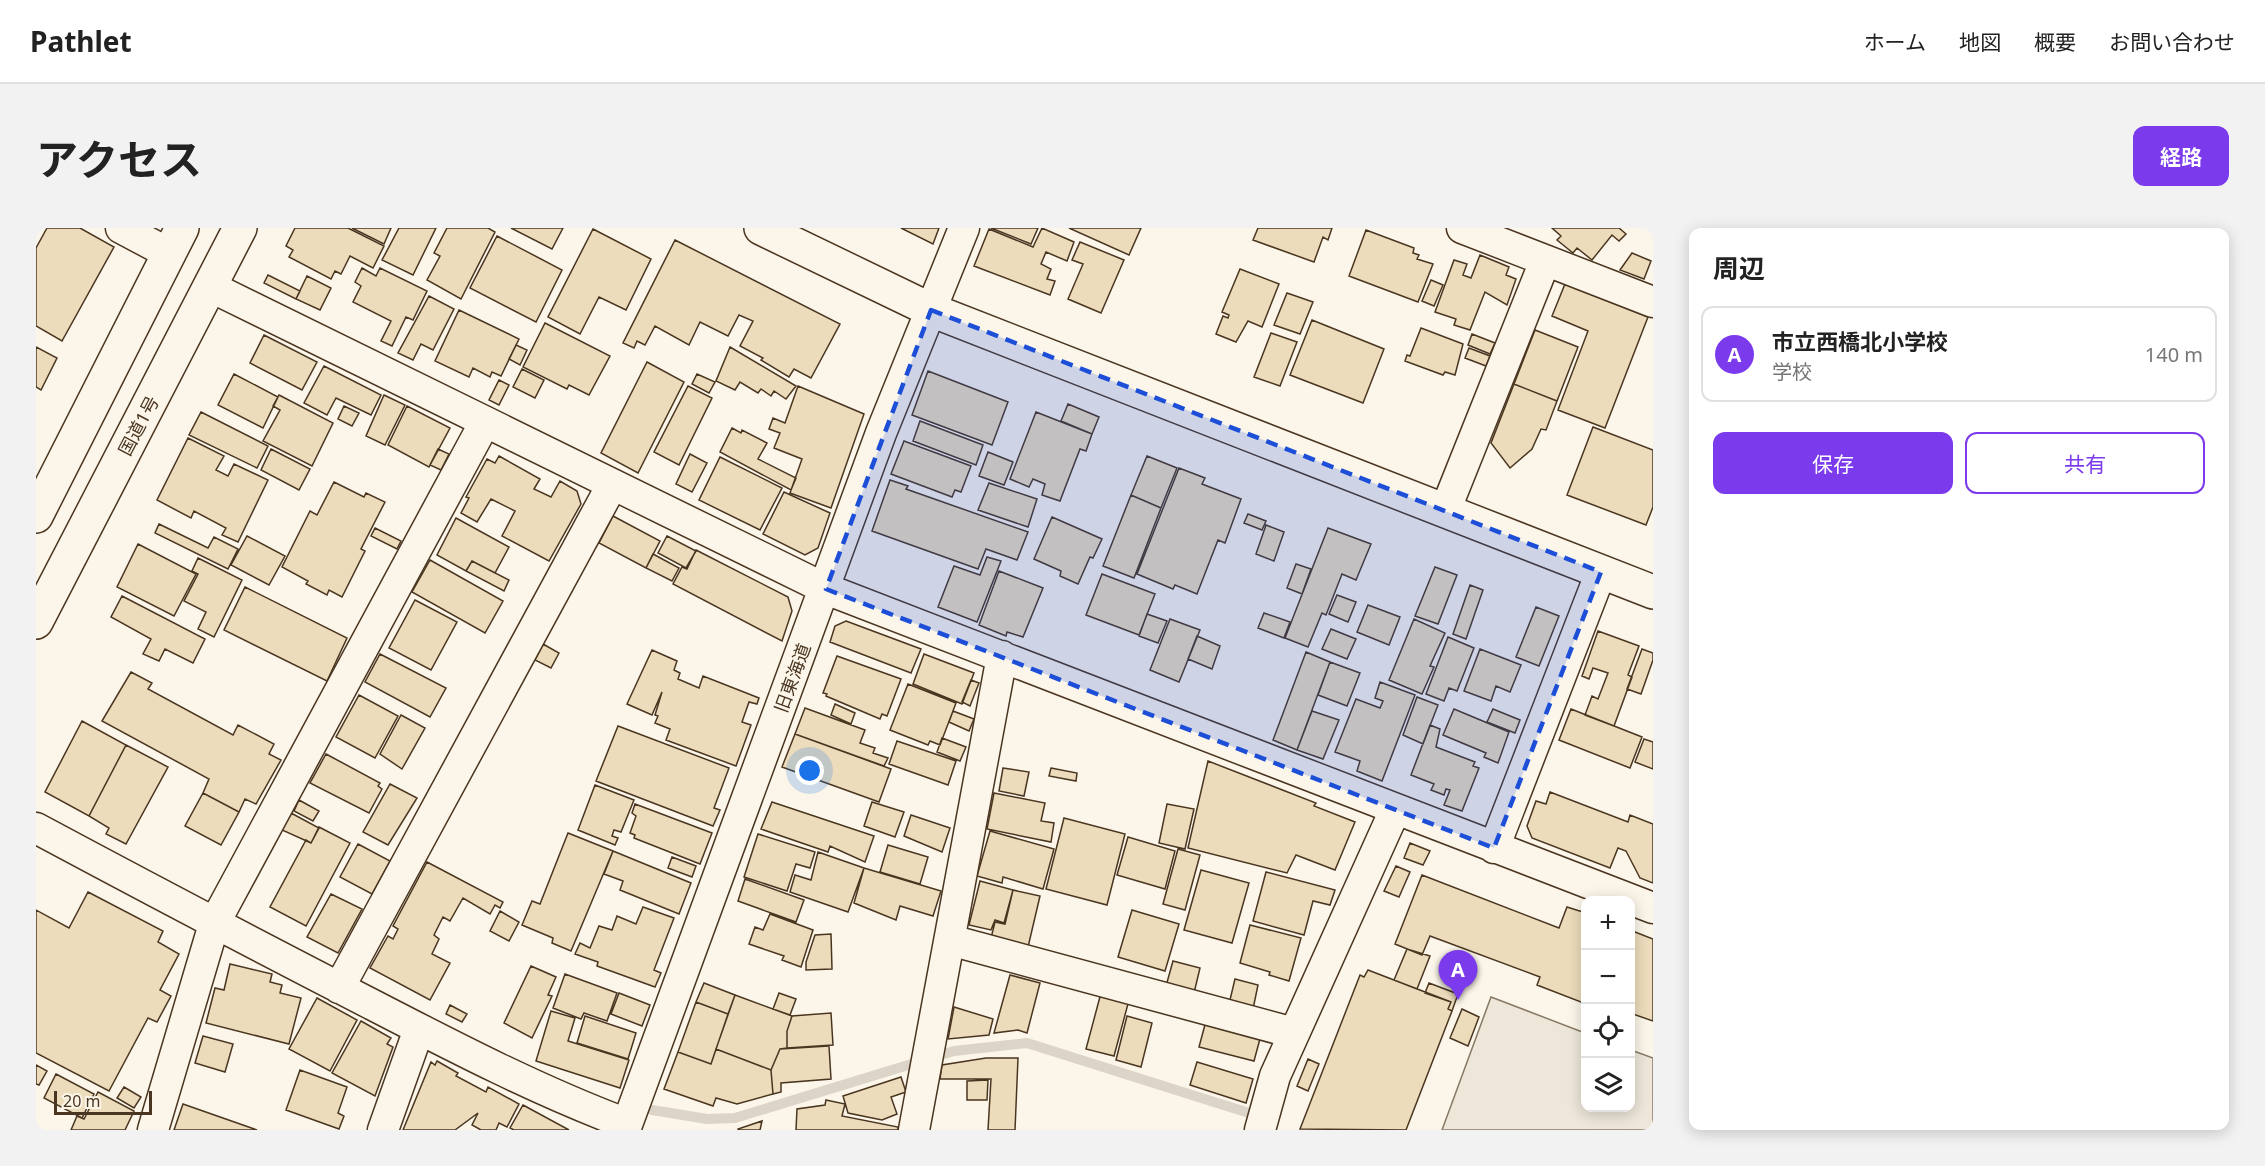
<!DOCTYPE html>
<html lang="ja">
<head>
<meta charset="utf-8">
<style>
  :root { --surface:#fff; --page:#f2f2f2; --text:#222; --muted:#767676; --line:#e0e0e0; --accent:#7c3aed }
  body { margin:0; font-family:"Noto Sans","Noto Sans JP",sans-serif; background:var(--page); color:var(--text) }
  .controls { position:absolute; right:18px; bottom:18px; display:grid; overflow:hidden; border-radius:12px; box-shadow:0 3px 15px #0003 }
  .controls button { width:54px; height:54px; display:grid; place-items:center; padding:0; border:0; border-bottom:2px solid var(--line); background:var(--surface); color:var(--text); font:30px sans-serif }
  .scale { position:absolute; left:18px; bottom:15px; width:98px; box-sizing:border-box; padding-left:6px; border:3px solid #4a3520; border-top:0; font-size:16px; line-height:21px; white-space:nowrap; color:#4a3520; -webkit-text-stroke:4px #fbf6e9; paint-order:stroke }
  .you { position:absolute; left:774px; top:543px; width:21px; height:21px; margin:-15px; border:4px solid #fff; border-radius:50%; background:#1a73e8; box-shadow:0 0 0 9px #1a73e833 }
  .badge { display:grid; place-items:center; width:39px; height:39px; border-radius:50%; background:var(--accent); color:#fff; font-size:20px; font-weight:700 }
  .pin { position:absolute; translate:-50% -50px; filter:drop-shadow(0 2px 3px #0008) }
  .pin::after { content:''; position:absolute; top:32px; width:21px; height:18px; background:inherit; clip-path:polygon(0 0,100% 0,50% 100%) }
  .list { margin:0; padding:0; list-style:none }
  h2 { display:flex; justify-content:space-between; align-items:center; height:78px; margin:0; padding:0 24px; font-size:26px }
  h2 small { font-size:20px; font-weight:400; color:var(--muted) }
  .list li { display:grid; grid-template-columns:39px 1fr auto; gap:18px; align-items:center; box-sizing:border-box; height:96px; margin:0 12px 12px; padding:0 12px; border:2px solid var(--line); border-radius:12px }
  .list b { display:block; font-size:22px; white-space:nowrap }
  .list p { margin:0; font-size:20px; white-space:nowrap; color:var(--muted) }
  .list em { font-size:20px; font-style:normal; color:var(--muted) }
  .actions { display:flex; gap:12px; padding:18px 24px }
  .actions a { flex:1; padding:14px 0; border:2px solid var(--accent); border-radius:12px; text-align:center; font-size:21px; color:var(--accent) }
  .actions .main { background:var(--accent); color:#fff }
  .icon { flex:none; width:33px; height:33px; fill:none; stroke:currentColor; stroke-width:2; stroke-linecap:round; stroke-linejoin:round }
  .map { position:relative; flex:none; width:1617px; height:902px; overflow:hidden; border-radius:12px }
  header { display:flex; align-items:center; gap:36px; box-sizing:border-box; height:84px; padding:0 30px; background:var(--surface); border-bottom:2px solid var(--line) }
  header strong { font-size:28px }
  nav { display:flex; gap:33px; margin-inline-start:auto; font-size:21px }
  .intro { display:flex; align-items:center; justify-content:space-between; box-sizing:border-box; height:144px; padding:0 36px }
  h1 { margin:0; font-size:42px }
  .button { padding:15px 27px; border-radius:12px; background:var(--accent); color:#fff; font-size:21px; font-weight:700 }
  main { display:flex; gap:36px; padding:0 36px }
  aside { flex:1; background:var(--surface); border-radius:12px; box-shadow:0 3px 15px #0003 }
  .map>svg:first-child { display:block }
</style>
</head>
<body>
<header>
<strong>Pathlet</strong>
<nav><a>ホーム</a><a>地図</a><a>概要</a><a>お問い合わせ</a></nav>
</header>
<div class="intro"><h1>アクセス</h1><a class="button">経路</a></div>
<main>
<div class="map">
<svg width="1617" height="902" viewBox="0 0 1617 902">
  <rect width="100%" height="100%" fill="#fbf6e9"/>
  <path fill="#ede6d9" stroke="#887966" stroke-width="1.5" d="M1455 769 1549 805 1550 880H1594L1595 822 1617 830V902H1406Z"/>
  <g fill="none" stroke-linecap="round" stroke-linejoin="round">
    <path stroke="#dcd4c6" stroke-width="10" d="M616 882 671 891 699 890 918 823 991 815 1213 885 1223 895"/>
  </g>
  <path fill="#ecdcbc" stroke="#4a3520" stroke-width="1.5" d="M11 0H44L78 19 26 113 0 98V20Z
    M259 0H312L348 18 337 40 314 28 305 46 299 43 295 51 253 29 257 22 250 18Z
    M316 0H355L348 16Z
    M363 0H400L377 47 346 32Z
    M411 0H452L459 4 425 71 391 52 404 28 398 25Z
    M475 0H527L516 21Z
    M865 0H903L897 16Z
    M955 0H1002L995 16Z
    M1006 0 1038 14 1031 33 1010 24 1005 36 1015 41 1011 51 1019 53 1014 67 938 38 953 1 997 19Z
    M1033 0H1105L1093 27Z
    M1222 0H1296L1292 12 1287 9 1278 34 1217 12Z
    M1516 0H1583L1590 6 1583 13 1576 7 1556 32 1541 20 1537 25 1521 12 1525 8Z
    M557 1 615 31 590 82 563 69 544 106 512 89Z
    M1330 2 1378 20 1377 25 1383 27 1381 31 1397 36 1382 74 1313 48Z
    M461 8 526 42 500 94 434 60Z
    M639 12 804 96 775 150 758 141 753 149 725 132 727 130 704 118 717 93 703 87 692 108 664 94 653 117 619 98 609 117 601 113 598 120 587 115Z
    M1044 14 1088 32 1065 85 1032 71 1047 36 1036 32Z
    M1596 25 1615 33 1608 51 1584 42Z
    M1444 27 1473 39 1470 47 1480 51 1471 77 1449 64 1434 102 1418 97 1420 91 1399 84 1418 32 1431 36 1427 47 1435 50Z
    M326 40 340 48 344 40 391 63 377 92 370 89 356 118 345 113 355 93 317 74 325 58 319 54Z
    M1204 41 1243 56 1226 99 1212 93 1200 114 1180 106 1187 88 1192 90 1193 87 1186 84Z
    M232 47 264 63 260 71 228 55Z
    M271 48 295 60 284 82 260 71Z
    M1395 52 1407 57 1398 78 1386 73Z
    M1529 56 1612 89 1569 200 1522 182 1552 103 1516 88Z
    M1251 65 1277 74 1264 106 1238 97Z
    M393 68 418 81 397 122 385 116 377 132 362 125Z
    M423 82 483 111 465 148 456 144 454 149 437 140 433 149 399 133Z
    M1276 92 1348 121 1327 175 1254 147Z
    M509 95 574 128 553 167 533 157 531 161 487 139Z
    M1385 100 1427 116 1419 147 1409 144 1407 147 1369 133 1371 127 1374 128Z
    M1499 102 1542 119 1521 173 1478 156Z
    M1235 105 1261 114 1244 158 1218 149Z
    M1436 106 1459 115 1454 126 1432 117Z
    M228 107 281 134 266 162 214 135Z
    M480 117 491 122 484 137 473 131Z
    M0 119 21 130 5 162 0 159Z
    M694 119 760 158 750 171 738 163 735 168 725 161 722 165 704 154 699 162 680 153Z
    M1433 120 1454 128 1450 138 1429 130Z
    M611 134 648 154 602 245 565 225Z
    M288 138 345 167 335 187 300 170 291 187 268 175Z
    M486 141 508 152 499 170 477 159Z
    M892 143 972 174 956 217 876 187Z
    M198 146 242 169 227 200 182 177Z
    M661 146 679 154 673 165 656 156Z
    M463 152 473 157 463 177 453 172Z
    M1478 156 1521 173 1510 202 1505 201 1496 221 1474 240 1455 215Z
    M652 158 676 170 643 237 618 224Z
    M762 158 828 186 795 280 754 265 766 231 738 220 744 205 733 201 737 190 749 195Z
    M243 167 297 195 276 238 227 213 244 182 237 178Z
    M348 167 369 177 349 217 330 208Z
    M1032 176 1063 189 1056 206 1025 193Z
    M308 178 323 185 316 198 302 191Z
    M371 178 414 200 393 239 352 217Z
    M165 184 232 218 221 240 153 207Z
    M1000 184 1056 206 1050 223 1044 221 1024 273 1006 267 1009 256 997 251 993 259 974 251Z
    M884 193 947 217 940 237 877 213Z
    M1557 199 1617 222V279L1610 297 1531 267Z
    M696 200 705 205 706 202 731 215 722 231 760 250 755 262 684 224Z
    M152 210 188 228 180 242 192 248 198 236 232 252 202 314 186 307 190 300 158 283 155 290 121 272Z
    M868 213 935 238 925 264 919 262 916 269 855 246Z
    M235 221 274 241 263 262 225 242Z
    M402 221 413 226 405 242 394 237Z
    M952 224 977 234 968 257 943 248Z
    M654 226 671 235 656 264 640 256Z
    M463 228 504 251 498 261 515 269 524 253 541 263 545 276 513 333 466 308 479 283 455 271 441 294 425 285 433 270 430 269 451 231 459 235Z
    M1111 228 1141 240 1125 280 1095 267Z
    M684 229 746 260 724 302 663 272Z
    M1143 240 1169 250 1166 256 1205 271 1189 315 1182 312 1161 366 1139 357 1137 361 1101 346Z
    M854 252 872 258 870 261 992 304 981 332 950 321 942 341 836 303Z
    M298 254 328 269 330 265 349 274 325 321 329 323 306 369 293 362 291 367 270 356 272 353 246 339 274 283 281 287Z
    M953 255 1001 271 992 299 942 282Z
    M748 264 794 285 782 320 769 327 727 306Z
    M1095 267 1125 280 1098 350 1067 338Z
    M1212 286 1230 293 1226 302 1208 295Z
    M577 288 624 313 610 340 563 315Z
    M1016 289 1066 311 1057 330 1054 329 1042 356 1024 348 1025 343 998 331Z
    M420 290 473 319 459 345 436 333 430 343 401 327Z
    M123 296 172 320 178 309 202 321 192 341 119 305Z
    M1230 297 1248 304 1238 333 1220 326Z
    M339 300 365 313 361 321 335 308Z
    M1292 300 1335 316 1320 352 1306 346 1290 387 1286 385 1272 419 1249 410Z
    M211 308 249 328 233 357 195 337Z
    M631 308 660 323 650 340 622 325Z
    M102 316 160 346 138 388 81 359Z
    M660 322 752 369 756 383 746 413 637 356 646 339 651 341Z
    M617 326 643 340 636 353 610 340Z
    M951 329 965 333 941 394 902 379 918 338 944 347Z
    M162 330 206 352 178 409 162 401 170 384 148 373 162 346 156 343Z
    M394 332 467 373 449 405 376 364Z
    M436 333 473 352 468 363 430 343Z
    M1260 336 1275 341 1266 366 1251 360Z
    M1399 339 1421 347 1402 396 1379 388Z
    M963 343 1007 360 987 409 971 404 970 408 943 397Z
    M1066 346 1119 366 1103 407 1050 387Z
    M1434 357 1447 362 1430 411 1417 406Z
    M209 359 311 410 291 453 188 402Z
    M1301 367 1320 374 1312 394 1293 386Z
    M86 368 169 411 157 435 129 421 123 433 107 426 115 411 75 389Z
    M379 372 421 394 395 442 353 420Z
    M1332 377 1364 389 1353 417 1321 404Z
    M1500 379 1523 388 1503 438 1480 429Z
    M1228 385 1254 394 1248 410 1222 400Z
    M1111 386 1131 393 1122 415 1103 408Z
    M1134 391 1164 402 1143 454 1114 442Z
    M1378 391 1409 405 1394 438 1398 439 1386 466 1353 452Z
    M810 393 885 421 875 445 794 414 799 398Z
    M1295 401 1320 411 1311 431 1286 421Z
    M1562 403 1603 418 1592 447 1596 449 1578 498 1549 487 1556 468 1562 471 1572 445 1557 440 1553 451 1546 448Z
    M1161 408 1184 418 1176 441 1152 431Z
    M1412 409 1438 420 1421 463 1413 460 1408 473 1390 466Z
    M507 416 523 425 515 440 499 432Z
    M1444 421 1485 437 1474 464 1460 458 1455 473 1428 463Z
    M1606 421 1617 425V432L1605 466 1591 461Z
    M616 422 641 433 638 442 644 445 642 451 663 460 667 448 723 470 721 476 713 474 706 494 715 497 700 538 630 512 634 501 619 495 622 488 619 487 626 464 616 487 591 476Z
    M1270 424 1294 434 1261 522 1237 512Z
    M344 426 410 460 394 489 329 454Z
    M888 426 938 445 926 476 877 456Z
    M801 428 865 451 851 488 846 486 844 491 790 468 791 466 787 465Z
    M1294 434 1324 445 1311 478 1282 467Z
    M95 444 116 455 112 461 197 507 202 497 238 516 233 526 245 532 220 576 209 571 203 584 167 565 173 551 66 493Z
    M935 452 943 455 934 478 926 474Z
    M1344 454 1379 467 1346 553 1321 543 1324 533 1299 524 1320 471 1344 480 1347 473 1339 470Z
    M872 456 920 475 904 517 894 513 892 517 854 502Z
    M323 467 362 488 339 530 300 509Z
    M1381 469 1402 477 1387 516 1367 507Z
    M799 476 819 485 815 496 795 487Z
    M769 480 829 502 824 515 839 520 837 525 852 530 848 538 759 506Z
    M1418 481 1473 504 1462 535 1448 529 1450 525 1407 507Z
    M1457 481 1484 492 1479 505 1451 494Z
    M1535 481 1606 509 1594 540 1523 512Z
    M917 483 938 491 933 503 913 494Z
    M1276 483 1303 492 1287 531 1261 522Z
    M365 487 389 500 366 541 344 526Z
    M46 493 90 517 53 588 9 564Z
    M1394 497 1404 501 1400 519 1439 534 1437 538 1443 540 1426 583 1408 577 1414 562 1410 561 1408 567 1395 562 1398 556 1375 547Z
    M582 498 693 540 678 580 684 582 677 598 560 553Z
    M759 506 855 541 843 574 746 539Z
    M906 510 930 519 924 533 901 524Z
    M1608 511 1617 514V541L1599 534Z
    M861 513 920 533 912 557 853 536Z
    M90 517 132 539 90 616 70 606 73 600 53 588Z
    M290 526 344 555 342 558 346 561 333 585 274 555Z
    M1172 533 1280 575 1278 578 1319 594 1299 642 1260 627 1251 645 1152 620Z
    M967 540 993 544 988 568 963 563Z
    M1015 540 1041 545 1040 553 1013 548Z
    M354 556 381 570 352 617 327 604Z
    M559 557 598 572 585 604 578 602 576 608 582 610 579 617 542 602Z
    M1514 564 1592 594 1594 587 1617 596V655L1604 650 1590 623 1582 620 1574 640 1496 610 1491 598 1500 573 1510 576Z
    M167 565 203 584 185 617 149 598Z
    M958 565 1009 575 1005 593 1018 595 1015 614 951 601Z
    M263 572 283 583 277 593 258 583Z
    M736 574 838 608 829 634 794 618 792 624 725 601Z
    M836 574 868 584 859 609 828 598Z
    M599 576 676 605 664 636 598 610 599 607 594 605 600 588 596 585Z
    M1131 576 1158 581 1149 621 1123 615Z
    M255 585 283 600 275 615 246 602Z
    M875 587 914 600 906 624 868 608Z
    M1028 590 1089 606 1071 677 1010 661Z
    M283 599 314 615 270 698 234 679 270 612 275 615Z
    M954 603 1018 621 1007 661 967 649 966 655 941 648Z
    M532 605 577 623 535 723 516 715 517 710 486 697 496 673 504 676Z
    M722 606 779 624 774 640 760 636 751 663 708 649Z
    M1092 609 1139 623 1129 661 1081 647Z
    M1374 615 1394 623 1387 637 1368 630Z
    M322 616 354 633 336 666 304 649Z
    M852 617 892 629 884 656 844 644Z
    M1142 621 1164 627 1149 682 1127 676Z
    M577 623 655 655 643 686 584 662 587 653 568 646Z
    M782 624 828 640 812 684 754 664 759 647 775 652Z
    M636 629 660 638 656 649 632 640Z
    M391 634 467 674 464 680 459 677 454 686 427 670 414 693 407 689 398 707 403 711 396 726 414 735 394 772 334 740 352 708 357 711 362 701 357 698Z
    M1360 638 1374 644 1363 669 1348 663Z
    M828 640 905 663 897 688 864 678 860 692 818 675Z
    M1165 642 1213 655 1196 715 1148 702Z
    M1230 644 1299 662 1294 677 1277 673 1268 707 1217 693Z
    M1386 647 1523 700 1531 679 1550 685V776L1501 757 1504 749 1394 708 1386 727 1359 716Z
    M709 651 768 672 760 694 702 673Z
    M944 653 977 662 968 695 959 692 955 702 933 697Z
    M977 662 1004 668 992 719 955 710 959 694 969 696Z
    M52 664 127 703 122 714 143 726 124 762 135 768 121 794 112 790 73 863 0 825V682L33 700Z
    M295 666 326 681 302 725 271 709Z
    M607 679 638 690 618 742 625 745 619 759 561 738 562 734 539 726 544 715 554 720 563 698 576 702 581 688 600 696Z
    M1096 682 1143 696 1129 743 1082 729Z
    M464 683 483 694 473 713 454 703Z
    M734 686 777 702 765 739 746 732 748 728 713 716 719 699 727 702Z
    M1214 697 1265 710 1253 753 1233 747 1234 744 1204 735Z
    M1594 702 1617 711V793L1594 785Z
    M795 706 796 741 770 742V734L779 707Z
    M1371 721 1394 728 1381 761 1358 752Z
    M1137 733 1164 740 1158 765 1130 758Z
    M194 736 236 746 234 754 246 757 244 765 265 770 253 816 170 795 179 760 188 762Z
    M495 738 520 749 512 767 516 768 496 810 468 795Z
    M1332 742 1415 774 1412 781 1416 783 1370 902 1264 901 1324 747 1328 749Z
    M529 746 581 765 571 793 548 785 545 791 517 780Z
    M974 747 1004 755 991 805 982 802 958 805Z
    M1199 751 1222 757 1217 781 1193 776Z
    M668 755 699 767 692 786 660 774Z
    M1393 755 1422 766 1416 783 1412 781 1415 774 1389 765Z
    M583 765 614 777 606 798 575 786Z
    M743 765 760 771 754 787 737 781Z
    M1065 765 1093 772 1078 828 1050 821Z
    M699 767 756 788 751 803V820L744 821 735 842 680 821Z
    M281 770 321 792 294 843 253 821Z
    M660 774 692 786 675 836 642 824Z
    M414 777 431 786 426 794 410 786Z
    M918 779 957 791 953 807 912 811Z
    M1426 781 1443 789 1432 818 1414 810Z
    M515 783 539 790 532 813 593 832 584 860 500 833Z
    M795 785 797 817 751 820V803L756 788Z
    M549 788 600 805 592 831 541 815Z
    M1091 788 1116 795 1105 839 1080 832Z
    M325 793 355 810 351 816 357 819 339 868 296 845Z
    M1170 793 1225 807 1218 833 1163 819Z
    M167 808 197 816 189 844 159 835Z
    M793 818 795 851 745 855V864L737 866 735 842 744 821Z
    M680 821 735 842 737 866 701 876 680 870 677 878 628 861 642 824 675 836Z
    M950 830H982L979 902H952L955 851H904L906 837Z
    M1272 831 1283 836 1272 863 1261 858Z
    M401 833 422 845 420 848 450 864 452 859 483 876 471 899 463 895 460 902H445L436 897 442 885 419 902H367L395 834 399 837Z
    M1161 834 1217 851 1210 875 1154 857Z
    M0 837 11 843 3 857 0 856Z
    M264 842 311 859 302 885 308 888 303 901 250 882Z
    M20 846 58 866 46 890 8 870Z
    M865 849 870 864 855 869 861 886 846 892 812 885 807 868Z
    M952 852 951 872H931V853Z
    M88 859 105 869 98 880 81 870Z
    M62 864 98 883 89 902H35L41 888 48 891Z
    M790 872 809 876 806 888 862 899V902H760L761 881 789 877Z
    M147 876 221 902H138Z
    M487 877 533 902H478L474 900Z
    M726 893 724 902H702V901Z"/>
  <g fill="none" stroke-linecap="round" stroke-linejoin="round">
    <g stroke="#4a3520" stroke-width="33">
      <path id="street" d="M85 0 134 26
        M1426 0 1617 74
        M175 59 790 361 1617 680
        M1409 283 1509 33
        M0 600C112 660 224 719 337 777 420 820 503 863 591 896
        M1458 620 1565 344
        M914 712 1258 805
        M303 760 576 257
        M117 902 178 696 449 194
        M347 902 383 801
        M589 902 845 205 928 0
        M878 902 966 428
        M1224 902 1239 848 1359 582"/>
    </g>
    <g stroke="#4a3520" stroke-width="36">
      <path id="secondary" d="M725 0 895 82 1617 364"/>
    </g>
    <g stroke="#4a3520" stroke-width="36">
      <path id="highway" d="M0 288 146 0
        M0 394 204 0"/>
    </g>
    <use href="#street" stroke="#fbf6e9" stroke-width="30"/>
    <use href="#secondary" stroke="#fbf6e9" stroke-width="33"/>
    <use href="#highway" stroke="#fbf6e9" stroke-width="33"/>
  </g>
  <path fill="#1d4ed8" fill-opacity="0.2" stroke="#1d4ed8" stroke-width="4.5" stroke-dasharray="12 8" stroke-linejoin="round" d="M895 82 1565 344 1458 620 790 361Z"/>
  <g text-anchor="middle" stroke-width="4.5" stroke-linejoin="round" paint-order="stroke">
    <g font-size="18" fill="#4a3520" stroke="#fbf6e9">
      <text transform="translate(103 198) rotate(-62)" y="6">国道1号</text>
      <text transform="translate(757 450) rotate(-70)" y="6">旧東海道</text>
    </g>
  </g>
</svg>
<div class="controls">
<button>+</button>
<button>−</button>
<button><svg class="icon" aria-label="locate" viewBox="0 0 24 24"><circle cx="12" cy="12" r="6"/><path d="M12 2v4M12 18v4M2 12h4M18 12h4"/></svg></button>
<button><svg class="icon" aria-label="layers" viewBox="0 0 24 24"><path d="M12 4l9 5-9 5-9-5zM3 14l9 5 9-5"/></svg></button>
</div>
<div class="scale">20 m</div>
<div class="you"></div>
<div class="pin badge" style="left:1422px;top:772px">A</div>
</div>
<aside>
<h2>周辺<small></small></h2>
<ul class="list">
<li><span class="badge">A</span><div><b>市立西橋北小学校</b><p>学校</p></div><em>140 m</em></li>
</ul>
<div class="actions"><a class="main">保存</a><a>共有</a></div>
</aside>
</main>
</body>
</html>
